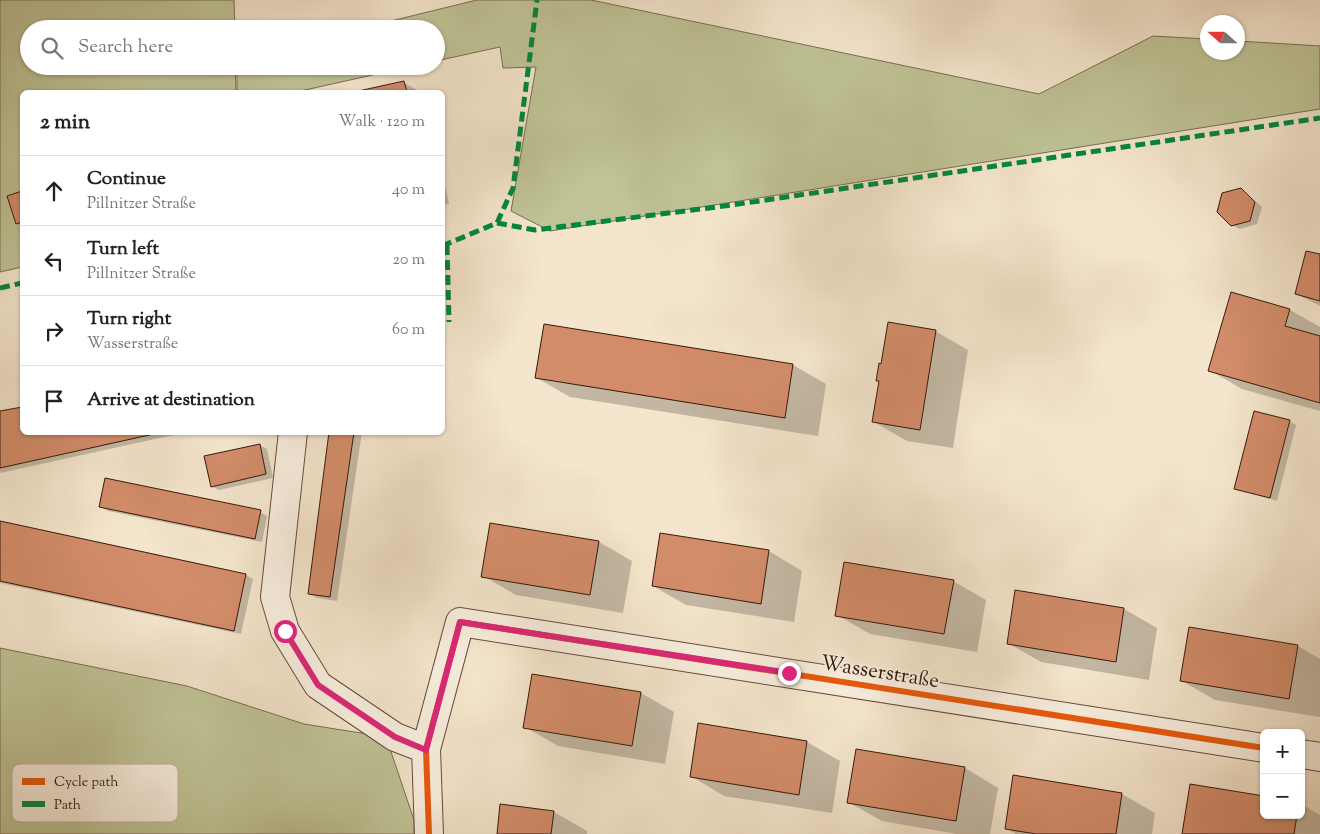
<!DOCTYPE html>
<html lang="en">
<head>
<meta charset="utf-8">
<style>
  :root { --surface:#fff; --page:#f6f6f6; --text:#222; --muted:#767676; --line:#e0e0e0 }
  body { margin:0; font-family:"Sorts Mill Goudy",serif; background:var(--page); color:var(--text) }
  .controls { position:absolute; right:15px; bottom:15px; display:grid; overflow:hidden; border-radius:8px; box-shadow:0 1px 4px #0004 }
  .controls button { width:45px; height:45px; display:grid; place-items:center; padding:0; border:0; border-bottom:1px solid var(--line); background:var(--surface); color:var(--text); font:25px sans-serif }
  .compass { position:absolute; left:1200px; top:15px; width:45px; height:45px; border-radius:50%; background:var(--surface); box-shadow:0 1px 4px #0004; rotate:291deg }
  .stop { position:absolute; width:15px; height:15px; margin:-11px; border:4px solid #db2777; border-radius:50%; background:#fff }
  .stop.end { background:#db2777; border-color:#fff; box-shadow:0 1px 5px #0008 }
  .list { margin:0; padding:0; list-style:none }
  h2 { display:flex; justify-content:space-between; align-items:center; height:65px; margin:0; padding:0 20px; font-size:21px }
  h2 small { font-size:16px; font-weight:400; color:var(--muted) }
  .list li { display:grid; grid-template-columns:32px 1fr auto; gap:15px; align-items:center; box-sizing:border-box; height:70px; padding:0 20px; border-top:1px solid var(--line) }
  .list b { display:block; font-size:19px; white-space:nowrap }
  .list p { margin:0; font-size:16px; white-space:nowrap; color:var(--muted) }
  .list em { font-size:16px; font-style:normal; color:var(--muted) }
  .icon { flex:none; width:28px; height:28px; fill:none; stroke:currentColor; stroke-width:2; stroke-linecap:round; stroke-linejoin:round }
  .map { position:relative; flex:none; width:1320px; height:834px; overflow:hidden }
  .search { position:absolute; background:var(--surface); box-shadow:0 1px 4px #0004; left:20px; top:20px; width:425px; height:55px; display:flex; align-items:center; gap:12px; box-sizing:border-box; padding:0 18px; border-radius:28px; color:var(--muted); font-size:19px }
  .panel { position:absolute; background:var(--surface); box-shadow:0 1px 4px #0004; left:20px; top:90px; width:425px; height:345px; border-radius:8px }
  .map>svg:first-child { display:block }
</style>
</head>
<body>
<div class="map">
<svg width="1320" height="834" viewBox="0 0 1320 834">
  <rect width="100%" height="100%" fill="#f4e5cc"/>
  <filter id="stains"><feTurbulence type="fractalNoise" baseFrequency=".004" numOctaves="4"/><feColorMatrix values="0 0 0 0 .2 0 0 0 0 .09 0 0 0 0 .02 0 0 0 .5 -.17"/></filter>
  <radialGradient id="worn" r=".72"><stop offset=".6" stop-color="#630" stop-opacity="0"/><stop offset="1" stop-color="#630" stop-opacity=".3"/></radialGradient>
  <path fill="#bfc396" stroke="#7a6e52" d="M0 0H234L235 29H29V66H235L236 92H22V267L0 272Z
    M477 0H591L1039 94 1153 36 1207 39 1208 52H1238V41L1320 46V109L550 231 511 211 536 67 503 68 500 47 436 61V29H358Z
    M237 66H413L296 92H237Z
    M0 648 187 686 304 724 386 737 414 820V834H0Z"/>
  <path fill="#0003" d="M404 83 421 92H360Z
    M442 173 449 204 442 205Z
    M1241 189 1262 207 1257 224 1240 229 1232 225Z
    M22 192V226L17 223 9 197Z
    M1320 256V306L1297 294Z
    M1231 293 1290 310 1320 327V411L1242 389 1209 370Z
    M545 326 793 365 826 384 818 436 570 397 537 378Z
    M935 331 968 350 953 448 907 441 874 422 880 381Z
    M22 408V432H187L0 473V413Z
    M1289 421 1296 425 1277 501 1236 488Z
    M331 432H362L337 601 317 598 310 594Z
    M259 445 267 449 273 478 219 490 212 486Z
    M101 507 260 512 267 516 262 542 108 511Z
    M0 523 246 575 253 579 241 634 0 583Z
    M491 525 599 542 632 561 623 613 516 595 483 576Z
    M661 534 769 551 802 571 794 622 686 605 653 586Z
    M953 581 986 600 977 652 870 634 837 615Z
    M1016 591 1124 609 1157 628 1149 680 1041 662 1008 643Z
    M1298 646 1320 659V717L1215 700 1182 681Z
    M533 676 641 693 674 712 665 764 558 746 525 727Z
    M700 725 807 742 840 761 832 813 724 796 691 776Z
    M965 768 998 788 990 834H957L882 821 848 802Z
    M1014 776 1122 794 1155 813 1152 834H1016L1006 828Z
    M1301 804 1320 815V834H1184L1264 815H1301Z
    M554 812 587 831V834H498Z"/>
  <path fill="#d28c69" stroke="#36190d" d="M404 81 407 92H354Z
    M1241 188 1255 202 1250 221 1231 226 1217 212 1222 193Z
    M22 191V222L16 224 7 196Z
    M1306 251 1320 254V301L1295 294Z
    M1231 292 1290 309 1285 326 1320 336V403L1208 371Z
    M888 322 936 330 920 430 872 422 879 381H876L879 363 881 364Z
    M544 324 793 364 785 418 535 378Z
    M22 407V432H163L0 468V411Z
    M1254 411 1290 420 1270 498 1234 489Z
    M329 432H354L330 597 308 594Z
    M260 444 266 474 211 487 204 456Z
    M105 478 261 510 255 539 99 507Z
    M0 521 246 574 234 631 0 581Z
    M490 523 599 541 590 595 481 577Z
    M660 533 769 550 761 604 652 586Z
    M844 562 954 580 944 634 835 616Z
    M1015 590 1124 608 1116 662 1007 644Z
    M1189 627 1298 645 1289 699 1180 681Z
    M532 674 641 692 632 746 523 728Z
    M698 723 807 741 799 795 690 777Z
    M856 749 965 767 956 821 847 803Z
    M1013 775 1122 793 1116 834H1036L1005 829Z
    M1190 784 1264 796V815H1297L1294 834H1182Z
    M500 804 554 811 551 834H497Z"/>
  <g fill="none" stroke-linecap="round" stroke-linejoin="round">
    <g stroke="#664c3d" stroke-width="30">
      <path id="minor" d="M293 432 275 597 285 631 318 685 395 737 426 749
        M1301 754 1320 757
        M429 834 426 749 460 622 1264 748"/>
    </g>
    <use href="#minor" stroke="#f8eede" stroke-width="28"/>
    <path stroke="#00873e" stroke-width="5" stroke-dasharray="10 5" stroke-linecap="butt" d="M497 223 535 230 732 205 1320 118
      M447 245 449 322
      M442 246 497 223 513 188 537 0
      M0 288 22 283"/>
    <g stroke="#f8eede" stroke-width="9">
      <path id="cycleway" d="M429 834 426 749 460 622 1264 748"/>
    </g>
    <use href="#cycleway" stroke="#e8590c" stroke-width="6"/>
  </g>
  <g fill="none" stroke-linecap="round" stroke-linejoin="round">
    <path stroke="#db2777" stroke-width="6" d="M285 631 318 685 395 737 426 750 460 622 789 673"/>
  </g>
  <g text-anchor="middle" stroke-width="4" stroke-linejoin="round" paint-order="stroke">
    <g font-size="21" fill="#36190d" stroke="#f8eede">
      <text transform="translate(880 671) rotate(9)" y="7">Wasserstraße</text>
    </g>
  </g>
  <rect x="12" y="764" width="166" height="58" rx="8" fill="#f8eede" stroke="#beae9f" stroke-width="1"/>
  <rect x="22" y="778" width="23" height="7" fill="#e8590c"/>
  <rect x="22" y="801" width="23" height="6" fill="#00873e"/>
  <g font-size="14" fill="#36190d">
    <text x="54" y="786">Cycle path</text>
    <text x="54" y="809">Path</text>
  </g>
  <rect width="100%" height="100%" filter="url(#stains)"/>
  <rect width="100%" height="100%" fill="url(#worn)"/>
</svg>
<div class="controls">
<button>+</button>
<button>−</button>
</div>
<svg class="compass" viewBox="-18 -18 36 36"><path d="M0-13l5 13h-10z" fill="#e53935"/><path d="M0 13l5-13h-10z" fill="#767676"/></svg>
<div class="stop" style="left:285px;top:631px"></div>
<div class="stop end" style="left:789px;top:673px"></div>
<div class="search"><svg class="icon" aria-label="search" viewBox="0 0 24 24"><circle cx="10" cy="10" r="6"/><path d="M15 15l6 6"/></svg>Search here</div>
<section class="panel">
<h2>2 min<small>Walk · 120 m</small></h2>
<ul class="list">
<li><svg class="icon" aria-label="ahead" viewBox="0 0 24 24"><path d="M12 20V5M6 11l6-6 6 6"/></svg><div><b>Continue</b><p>Pillnitzer Straße</p></div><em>40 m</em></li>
<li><svg class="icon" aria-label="left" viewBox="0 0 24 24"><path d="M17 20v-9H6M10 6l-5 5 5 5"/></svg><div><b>Turn left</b><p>Pillnitzer Straße</p></div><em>20 m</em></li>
<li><svg class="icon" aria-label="right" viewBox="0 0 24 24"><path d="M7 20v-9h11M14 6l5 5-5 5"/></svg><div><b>Turn right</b><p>Wasserstraße</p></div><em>60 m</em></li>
<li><svg class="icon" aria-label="arrive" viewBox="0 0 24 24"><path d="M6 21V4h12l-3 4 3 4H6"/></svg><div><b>Arrive at destination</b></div></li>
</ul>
</section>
</div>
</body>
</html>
